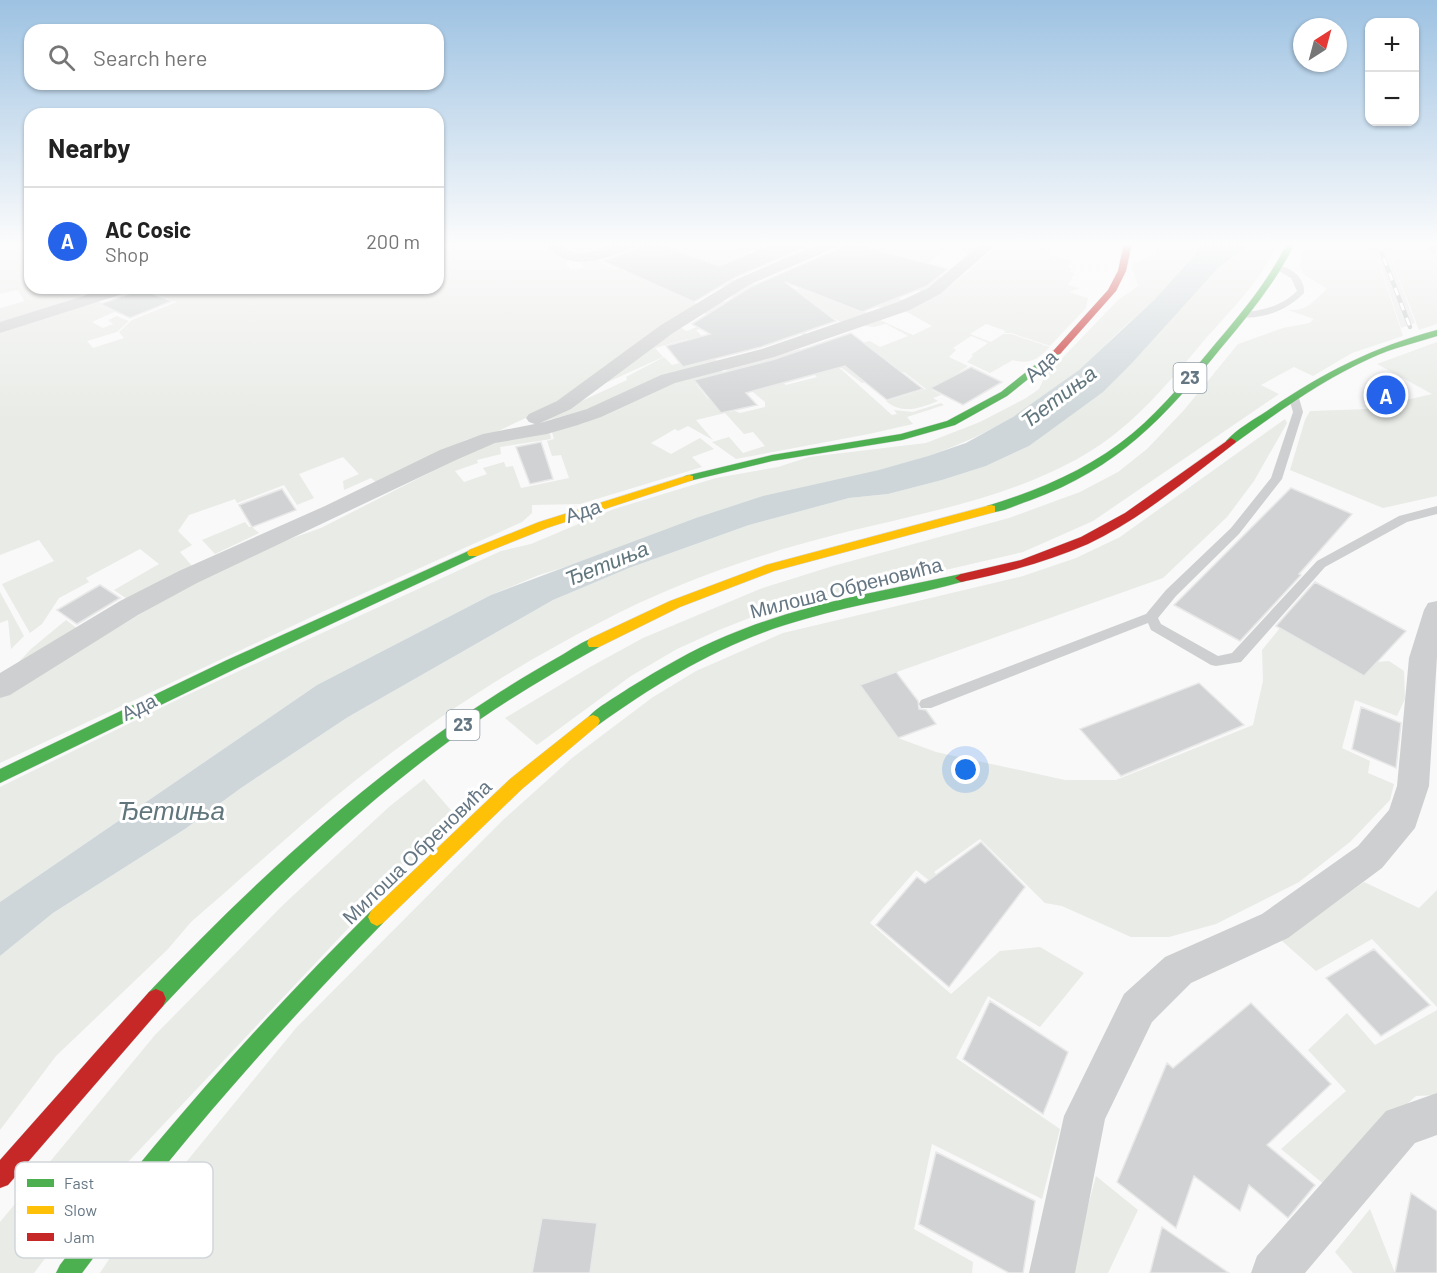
<!DOCTYPE html>
<html lang="en">
<head>
<meta charset="utf-8">
<style>
  :root { --surface:#fff; --page:#f6f6f6; --text:#222; --muted:#767676; --line:#e0e0e0; --accent:#2563eb }
  body { margin:0; font-family:Barlow,sans-serif; background:var(--page); color:var(--text) }
  .controls { position:absolute; right:18px; top:18px; display:grid; overflow:hidden; border-radius:12px; box-shadow:0 2px 4px #0004 }
  .controls button { width:54px; height:54px; display:grid; place-items:center; padding:0; border:0; border-bottom:2px solid var(--line); background:var(--surface); color:var(--text); font:30px sans-serif }
  .compass { position:absolute; left:1293px; top:18px; width:54px; height:54px; border-radius:50%; background:var(--surface); box-shadow:0 2px 4px #0004; rotate:36deg }
  .you { position:absolute; left:966px; top:770px; width:21px; height:21px; margin:-15px; border:4px solid #fff; border-radius:50%; background:#1a73e8; box-shadow:0 0 0 9px #1a73e833 }
  .badge { display:grid; place-items:center; width:39px; height:39px; border-radius:50%; background:var(--accent); color:#fff; font-size:20px; font-weight:700 }
  .pin { position:absolute; translate:-50% -50%; border:3px solid #fff; box-shadow:0 2px 6px #0006 }
  .list { margin:0; padding:0; list-style:none }
  h2 { display:flex; justify-content:space-between; align-items:center; height:78px; margin:0; padding:0 24px; font-size:26px }
  h2 small { font-size:20px; font-weight:400; color:var(--muted) }
  .list li { display:grid; grid-template-columns:39px 1fr auto; gap:18px; align-items:center; box-sizing:border-box; height:108px; padding:0 24px; border-top:2px solid var(--line) }
  .list b { display:block; font-size:22px; white-space:nowrap }
  .list p { margin:0; font-size:20px; white-space:nowrap; color:var(--muted) }
  .list em { font-size:20px; font-style:normal; color:var(--muted) }
  .icon { flex:none; width:33px; height:33px; fill:none; stroke:currentColor; stroke-width:2; stroke-linecap:round; stroke-linejoin:round }
  .map { position:relative; flex:none; width:1437px; height:1273px; overflow:hidden }
  .search { position:absolute; background:var(--surface); box-shadow:0 2px 4px #0004; left:24px; top:24px; width:420px; height:66px; display:flex; align-items:center; gap:15px; box-sizing:border-box; padding:0 21px; border-radius:18px; color:var(--muted); font-size:22px }
  .panel { position:absolute; background:var(--surface); box-shadow:0 2px 4px #0004; left:24px; top:108px; width:420px; height:186px; border-radius:18px }
  .map>svg:first-child { display:block }
</style>
</head>
<body>
<div class="map">
<svg width="1437" height="1273" viewBox="0 0 1437 1273">
  <rect width="100%" height="100%" fill="#f9f9f9"/>
  <path fill="#e8e9e9" d="M1368 243H1385L1415 323 1401 328 1379 260Z"/>
  <path fill="#e8ebe6" d="M0 243H30V288H62L60 289 67 295 74 292 81 296 87 294 92 297 0 325V308L24 301 18 290 0 294Z
    M463 243H548L558 256 568 261 566 264 571 270 584 268 581 263 596 260 615 269 636 262 616 252 579 262 578 260 604 255 635 244 638 245 628 249 647 257 651 256 656 258 664 255 659 252 671 247 661 243H778L762 246 791 257 781 261 752 250 732 259 746 266 743 267 734 263 711 274 738 281 726 288 716 285 709 289 696 284 675 293 697 304 703 302 639 344 560 402 498 431 466 440 377 483 371 478 344 490 343 481 359 474 343 457 299 474 314 498 297 505 284 485 237 503 235 499 189 515 178 531 192 545 180 552 192 566 127 599 114 590 159 564 140 549 86 578 89 582 59 598 42 624 30 633 2 584 54 561 39 540 0 555V332L98 301 119 310 92 322 103 328 113 324 108 320 117 316 129 321 117 332 87 341 93 348 124 338 119 332 132 320 176 302 158 295 164 290 162 288H438V247Z
    M555 243H627L570 255Z
    M841 243H868L884 247 890 243H984L971 255 947 249 918 271 942 278 922 292 900 281 881 289 904 301 883 309 871 303 857 307 869 314 841 322 820 311 788 324 807 334 805 336 731 296 752 283 761 288 785 294 887 252 861 245 855 249 839 244Z
    M1000 243H1062L1055 244 1049 253H1042L1072 261 1068 268 1072 269 1070 272 1075 273 1068 285 1080 288 1069 292 1088 298 1086 308 1050 346 1011 333H1003L1006 331 986 324 970 334 991 342 1003 334H1011L1050 347C1037 359 1031 365 1013 360L990 373 967 362 973 356 971 355 988 343 971 336 953 348 956 350 949 357 968 366 932 390 941 395 933 398 938 401C921 408 902 415 886 401L926 389 904 372 862 383 823 354 826 352 815 343 826 350 870 341 880 347 908 336 886 324 874 327 864 326 880 320 913 335 932 326 905 311C942 295 971 271 1000 243Z
    M1151 243H1201C1183 276 1152 302 1124 327 1109 341 1094 357 1078 371 1034 409 983 437 928 456L539 575 491 595 317 685 0 902V787L187 695 501 551 531 544 614 509 716 478 778 467 809 457 926 443 980 422 1026 398 1039 389 1045 376 1118 300 1138 286 1132 268 1133 264 1156 254 1157 250Z
    M1247 243H1278C1261 280 1234 307 1207 337 1171 380 1133 427 1084 455 1000 504 900 516 808 542 736 562 665 588 599 623 513 667 432 720 356 780 299 825 246 875 191 922L168 949 56 1056 0 1130V956L53 913 185 829 241 788 348 717 553 600 629 568 749 525 849 498 888 494 942 480 986 466 1029 446 1055 426 1167 323 1219 267 1245 248Z
    M1305 243H1368L1378 260 1403 336 1352 353 1313 376 1294 367 1261 385 1279 394 1093 521 1023 552 767 611 719 630 677 649 631 676 537 745 505 718 590 667 643 638 760 589 833 566 1009 518 1080 492 1118 472 1147 449 1184 410 1238 344 1283 328 1309 323 1314 319 1288 310C1308 311 1313 301 1327 289L1303 274 1300 267Z
    M1385 243H1423L1425 249 1437 251V324L1419 330Z
    M722 300 732 305 721 323 696 330 706 340 692 344 687 339 655 348 663 357 599 386 679 326 686 331 716 320 702 312Z
    M1437 342V496L1383 508 1290 470 1305 420 1310 411 1368 409 1432 394 1377 364Z
    M799 349 809 356 766 367 786 385 817 377 799 360 829 361 842 370 892 415 897 414 894 410 913 412 941 403 944 405 907 417 913 424 869 434 736 459 712 442 729 437 743 453 765 446 753 432 744 434 725 413 696 420 713 440 688 426 678 431 675 429 651 443 671 454 700 438 714 449 692 457 702 467 580 504 532 505V513L522 522 322 612 0 763V698L187 586 284 541 321 528 474 450 497 442 550 433 551 439 500 447 501 454 477 460 478 463 455 471 464 482 487 474 483 468 504 462 506 467 513 466 521 488 569 478 561 455 552 456 547 441 554 439 552 432 584 423 675 382 721 370 728 376 696 384 708 399 715 398 727 412 735 411 740 413 765 407V402L725 369Z
    M711 355 717 361 593 408 530 425 627 380 626 377 664 357 672 365Z
    M1285 419 1287 423 1254 481 1227 517 1163 578 860 685 898 738 936 752 1065 780H1116L1253 725 1263 681 1262 650 1280 628 1377 662 1389 661 1404 671 1405 699 1397 716 1355 700 1342 748 1370 761 1368 773 1394 784 1390 800 1350 842 1299 882 1216 924 1169 937H1131L1062 906 1045 903 980 839 934 872 986 926 916 870 870 923 951 994 1000 951 1040 947 1084 973 1040 1027 988 996 956 1058 1060 1129 1042 1199 932 1144 914 1229 973 1262 972 1273H100L119 1244 296 1028 503 820 572 758 653 697 696 671 783 633 1023 576 1076 558 1120 537Z
    M245 522 249 527H252L259 533 215 554 202 540Z
    M0 592 24 636 11 649 8 620 0 623Z
    M66 620 78 629 12 669 31 649Z
    M424 779 455 815 78 1215 34 1273H0V1222L155 1035 284 904 390 806Z
    M1364 882 1419 908 1437 890V1007L1372 939 1316 971 1282 941Z
    M1437 1010V1095L1416 1096 1387 1122 1325 1185 1281 1149 1346 1091 1308 1050 1347 1013 1375 1045Z
    M1096 1176 1138 1210 1108 1273H1070Z
    M1370 1209 1395 1273H1353L1335 1252Z"/>
  <path fill="#ced6d9" d="M1201 243H1247L1245 248 1219 267 1131 364 1103 392 1029 446 986 466 942 480 888 494 849 498 749 525 629 568 553 600 348 717 241 788 185 829 53 913 0 956V902L317 685 491 595 696 518 763 496 879 470 928 456 966 443 1013 417 1079 370 1155 299 1194 256Z"/>
  <path fill="#d0d2d3" stroke="#e8e8e8" stroke-width="1.5" d="M643 243H658L719 266 775 243H815L736 277 694 302 603 261 638 248Z
    M843 243H853L948 269 927 286 862 312 785 282 836 321 761 347 683 367 666 346 710 334 692 324 750 287 840 248Z
    M136 288 172 301 130 318 100 304 133 293Z
    M851 333 923 389 887 400 845 366 746 393 757 405 721 413 694 380 775 359Z
    M971 367 1002 382 963 405 930 388Z
    M541 442 553 479 530 484 516 447Z
    M1291 488 1352 514 1299 574 1301 575 1240 641 1174 605Z
    M282 489 296 510 252 527 239 505Z
    M1315 582 1406 631 1364 676 1276 626Z
    M100 585 120 598 77 624 57 610Z
    M896 672 918 701 919 709 926 710 936 724 898 738 860 685Z
    M1199 683 1244 725 1121 776 1080 729Z
    M1361 707 1401 723 1396 768 1352 749Z
    M981 842 1025 887 949 987 876 925 917 877 925 883Z
    M1374 949 1430 1005 1381 1036 1326 978Z
    M990 1001 1068 1052 1043 1114 963 1059Z
    M1251 1003 1331 1084 1267 1145 1315 1185 1288 1218 1249 1185 1240 1211 1194 1176 1176 1228 1117 1182 1167 1063 1173 1068Z
    M936 1152 1035 1201 1023 1273H1009L919 1224Z
    M1411 1193 1437 1211V1273H1395Z
    M542 1218 597 1223 590 1273H532Z
    M1162 1227 1229 1273H1150Z"/>
  <g fill="none" stroke-linecap="round" stroke-linejoin="round">
    <g stroke="#d5d6d7" stroke-width="1">
      <path id="fast" d="M1287 243H1295C1276 282 1249 315 1221 348 1164 418 1118 468 1031 500 1018 504 1000 514 987 512V506C1039 490 1090 469 1133 433 1164 407 1190 374 1216 343 1243 311 1269 280 1287 243Z
        M1437 330V336C1415 343 1392 348 1371 358 1322 380 1278 412 1235 443H1227L1226 441C1237 429 1253 420 1267 411 1321 374 1373 347 1437 330Z
        M1054 350 1062 352 1007 396 955 425 902 440 772 461 689 481 683 478 685 476 772 455 901 434 947 421 1001 392Z
        M473 549 477 550 479 553 477 556 237 668 0 783V769L227 660Z
        M961 574 965 575 967 578 965 581C913 596 858 603 805 619 728 640 662 679 598 725L593 727 588 725 586 721C591 710 618 696 629 688 660 669 692 650 726 636 801 604 882 591 961 574Z
        M594 638 599 639 601 643 599 647C558 670 518 693 479 720 361 801 260 902 163 1006L156 1009 149 1006 146 999 149 992C256 880 369 775 500 692 520 679 541 667 562 655 572 649 583 641 594 638Z
        M377 908 383 911 386 917 383 923C275 1034 174 1148 82 1273H56L60 1265C155 1139 259 1022 371 911Z"/>
    </g>
    <g stroke="#d5d6d7" stroke-width="1">
      <path id="slow" d="M689 475 693 476V480L547 528 477 556H469L467 553 469 550 539 522Z
        M991 505 995 506V512L774 571 680 607 599 647H589L587 643 589 639 670 601 766 565Z
        M593 715 598 717 600 721 598 725 522 789 383 923 377 926 371 923 368 917 371 911 510 779 588 717Z"/>
    </g>
    <g stroke="#d5d6d7" stroke-width="1">
      <path id="jam" d="M1124 243H1132L1126 271 1116 291 1060 354H1054V350L1108 290 1118 271Z
        M1231 438 1236 441 1235 443C1188 479 1141 519 1088 544 1047 562 1004 573 961 582L955 578 961 574 1021 560 1081 537 1125 513Z
        M156 989 163 992 166 999 163 1006 8 1185 0 1188V1160L149 992Z"/>
    </g>
    <path fill="#cecfd0" fill-rule="evenodd" d="M1427 243H1435L1436 253H1430Z
      M1277 266C1291 266 1306 279 1304 293 1289 309 1263 320 1241 317V313C1262 310 1281 307 1297 291L1291 278 1277 270Z
      M1294 395 1299 398 1303 412 1282 479 1239 534 1176 596 1158 618 1161 624 1218 656 1232 653 1317 561 1399 516 1437 506V514L1407 522 1325 567 1241 662 1216 666 1211 665 1151 630 1148 623 931 708H921L919 704 921 700 1146 614 1166 590 1231 528 1271 478 1293 412 1289 398Z"/>
    <path fill="#cecfd0" fill-rule="evenodd" d="M544 243H559C578 263 598 247 619 243 625 242 633 243 639 243L637 246C607 259 568 275 544 243Z
      M821 243H841L839 246 749 285 673 333 571 409 540 423 587 409 661 375 762 349 898 302 928 288 982 243H998L940 294 910 310 774 357 675 383 601 417 578 425 547 434 495 443 456 460 197 583 138 615 10 695 0 698V673L120 601 179 571 325 506 440 450 483 434 535 424 529 422 526 418 529 414 557 401 661 325 737 279Z
      M109 288H134L132 291 0 333V322Z
      M1437 601V657L1429 786 1415 828 1382 868 1288 938 1191 983 1152 1022 1105 1119 1075 1273H1029L1064 1116 1124 994 1165 957 1262 914 1358 846 1389 810 1397 786 1409 658 1424 610 1428 603Z
      M1437 1093V1135L1415 1143 1305 1273H1251L1257 1256 1386 1111Z"/>
    <use href="#fast" fill="#4caf50" fill-rule="evenodd"/>
    <use href="#slow" fill="#ffc107" fill-rule="evenodd"/>
    <use href="#jam" fill="#c62828" fill-rule="evenodd"/>
    <g stroke="#c3c5c6" stroke-width="4.5">
      <path id="rail" d="M1378 243 1410 327"/>
    </g>
    <use href="#rail" stroke="#fff" stroke-width="3" stroke-dasharray="8" stroke-linecap="butt"/>
  </g>
  <linearGradient id="sky" x2="0" y2="1"><stop stop-color="#9dc2e2"/><stop offset="0.58" stop-color="#fcfcfc"/><stop offset="1" stop-color="#fcfcfc" stop-opacity="0"/></linearGradient>
  <rect width="1437" height="421" fill="url(#sky)"/>
  <g text-anchor="middle" stroke-width="6" stroke-linejoin="round" paint-order="stroke">
    <g fill="#fff" stroke="#939fa8" stroke-width="1.5">
      <rect x="1173.5" y="363" width="33" height="30" rx="4.5"/>
      <rect x="446.5" y="710" width="33" height="30" rx="4.5"/>
    </g>
    <g font-size="18" font-weight="bold" fill="#657683">
      <text x="1190" y="384">23</text>
      <text x="463" y="731">23</text>
    </g>
    <g font-size="20" fill="#657683" stroke="#fff">
      <text transform="translate(1041 366) rotate(-42)" y="7">Ада</text>
      <text transform="translate(583 511) rotate(-18)" y="7">Ада</text>
      <text transform="translate(846 588) rotate(-14)" y="7">Милоша Обреновића</text>
      <text transform="translate(139 707) rotate(-26)" y="7">Ада</text>
      <text transform="translate(417 852) rotate(-44)" y="7">Милоша Обреновића</text>
    </g>
    <g font-size="21" font-style="italic" fill="#60757c" stroke="#fff">
      <text transform="translate(1059 397) rotate(-37)" y="7">Ђетиња</text>
      <text transform="translate(607 564) rotate(-22)" y="7">Ђетиња</text>
    </g>
    <g font-size="26" font-style="italic" fill="#60757c" stroke="#fff">
      <text x="171" y="820">Ђетиња</text>
    </g>
  </g>
  <rect x="15" y="1162" width="198" height="96" rx="9" fill="#fff" stroke="#d1d6da" stroke-width="1.5"/>
  <rect x="27" y="1179" width="27" height="8" fill="#4caf50"/>
  <rect x="27" y="1206" width="27" height="8" fill="#ffc107"/>
  <rect x="27" y="1233" width="27" height="8" fill="#c62828"/>
  <g font-size="16" fill="#657683">
    <text x="64" y="1189">Fast</text>
    <text x="64" y="1216">Slow</text>
    <text x="64" y="1243">Jam</text>
  </g>
</svg>
<div class="controls">
<button>+</button>
<button>−</button>
</div>
<svg class="compass" viewBox="-18 -18 36 36"><path d="M0-13l5 13h-10z" fill="#e53935"/><path d="M0 13l5-13h-10z" fill="#767676"/></svg>
<div class="you"></div>
<div class="pin badge" style="left:1386px;top:395px">A</div>
<div class="search"><svg class="icon" aria-label="search" viewBox="0 0 24 24"><circle cx="10" cy="10" r="6"/><path d="M15 15l6 6"/></svg>Search here</div>
<section class="panel">
<h2>Nearby<small></small></h2>
<ul class="list">
<li><span class="badge">A</span><div><b>AC Cosic</b><p>Shop</p></div><em>200 m</em></li>
</ul>
</section>
</div>
</body>
</html>
